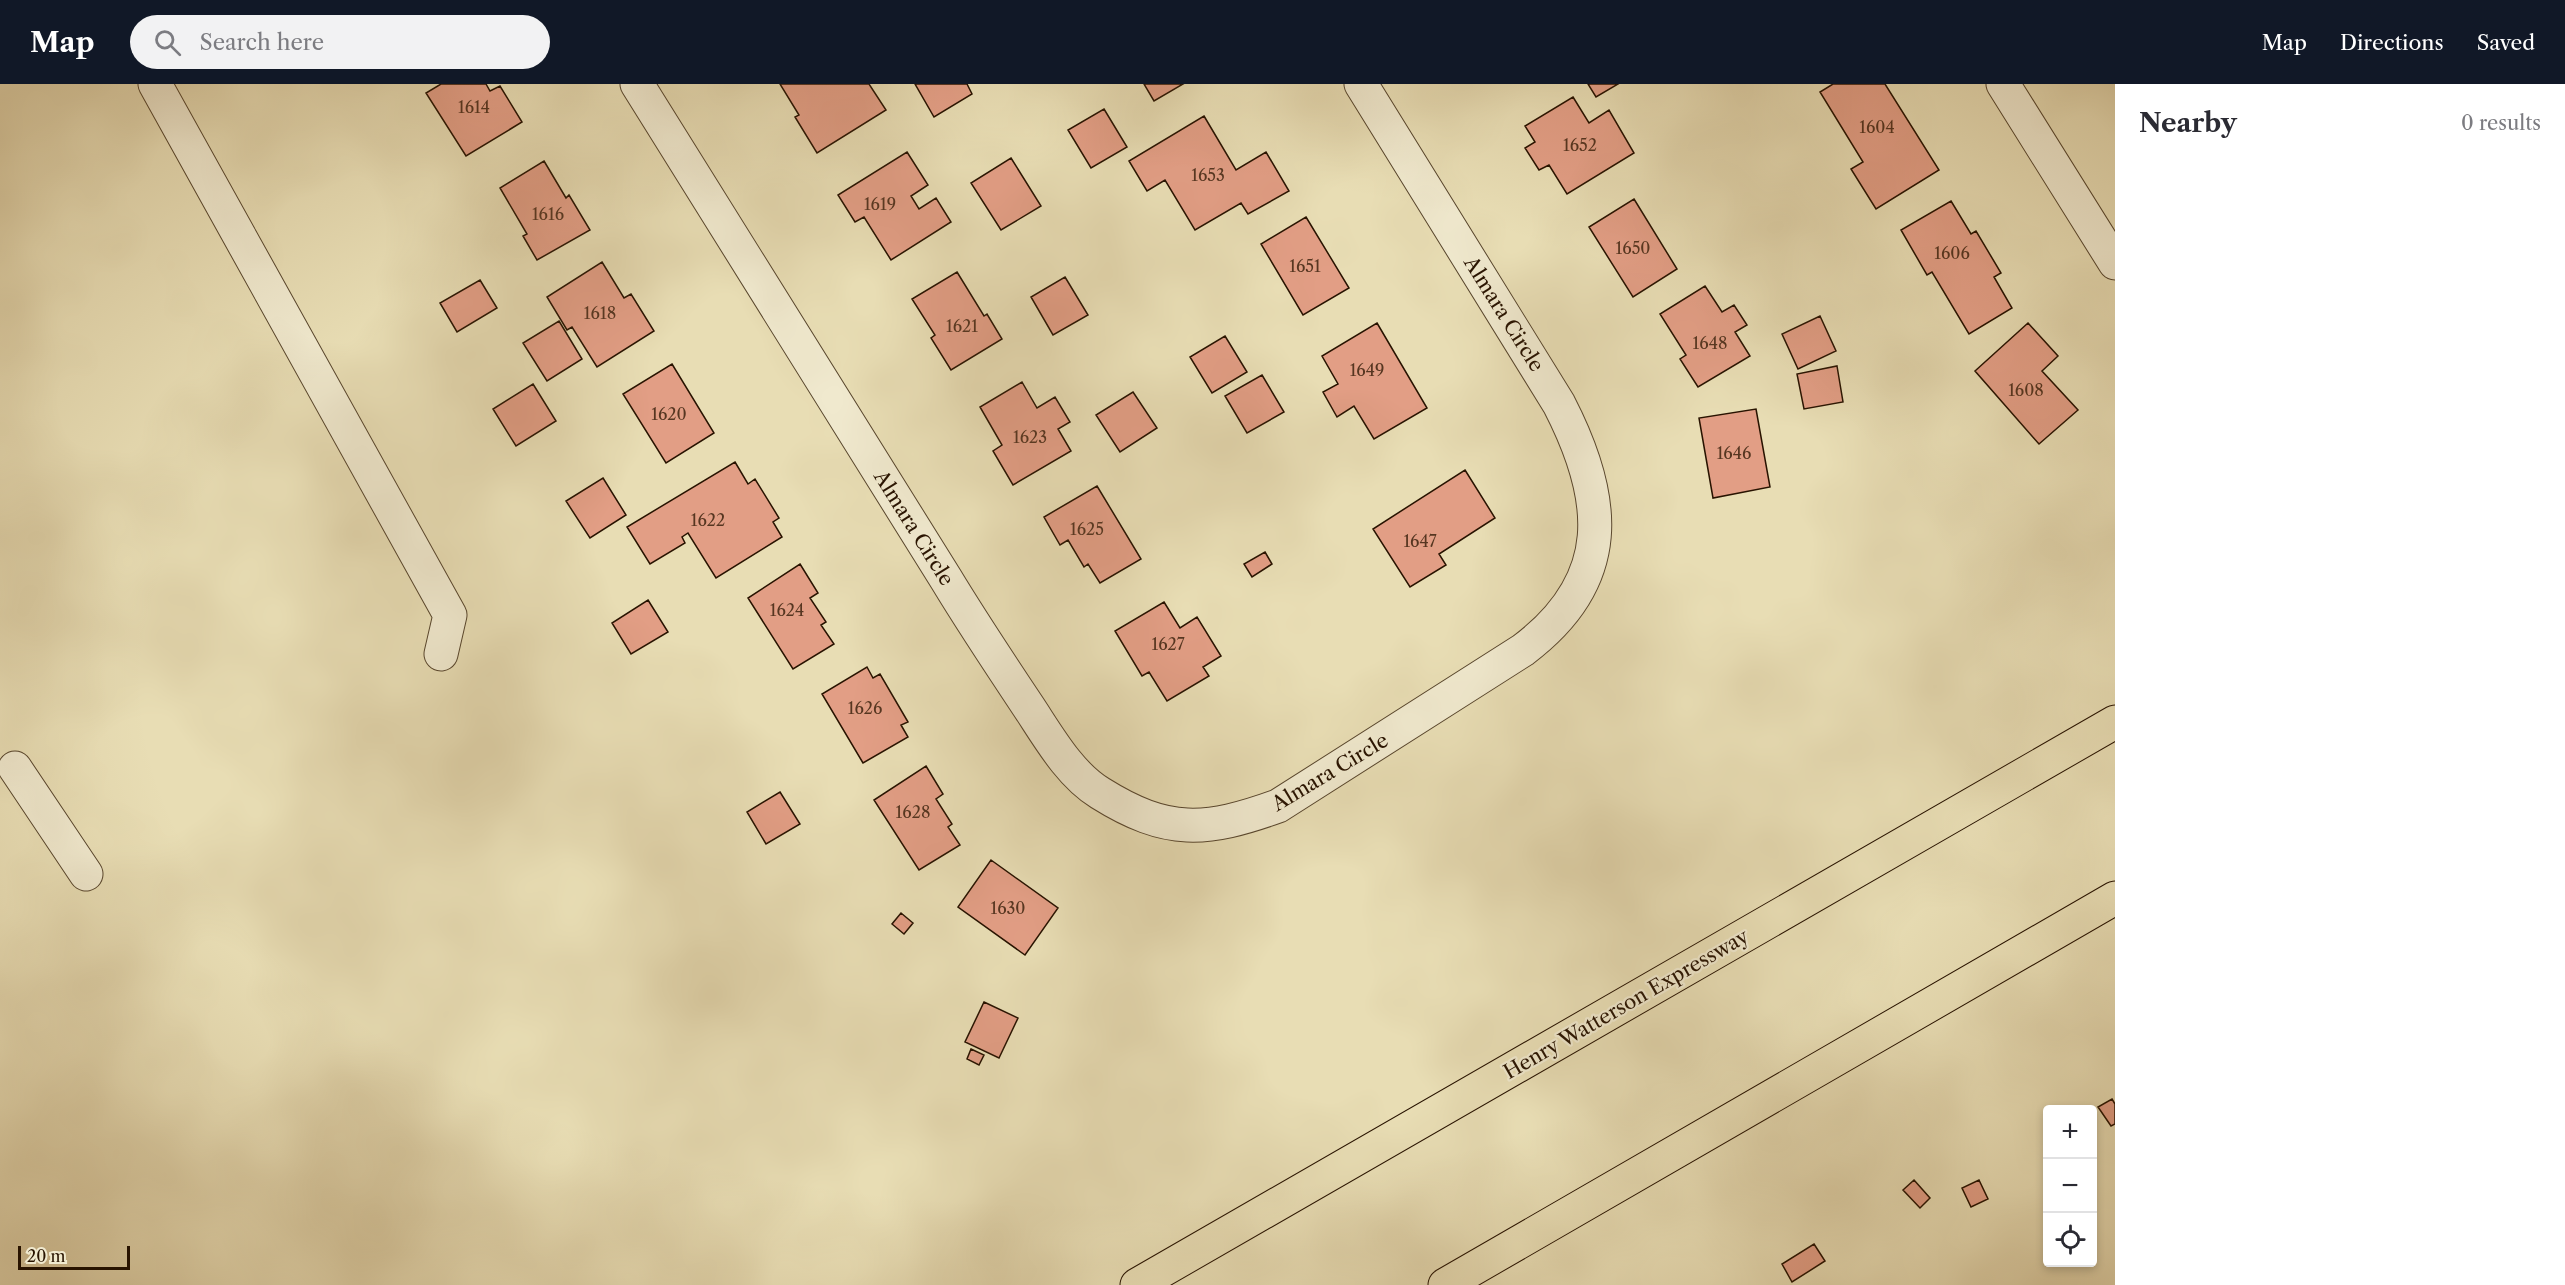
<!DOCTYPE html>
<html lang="en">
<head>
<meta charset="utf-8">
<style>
  :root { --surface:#fff; --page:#f2f2f3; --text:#2b2b33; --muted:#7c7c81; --line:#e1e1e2; --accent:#111827 }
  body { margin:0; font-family:"Libre Caslon Text",serif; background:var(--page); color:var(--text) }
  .controls { position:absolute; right:18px; bottom:18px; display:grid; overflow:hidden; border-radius:6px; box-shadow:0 3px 9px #0003 }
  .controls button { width:54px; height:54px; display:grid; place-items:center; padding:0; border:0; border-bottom:2px solid var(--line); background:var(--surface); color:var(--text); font:30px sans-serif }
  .scale { position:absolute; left:18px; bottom:15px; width:112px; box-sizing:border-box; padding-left:6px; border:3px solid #281300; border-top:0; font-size:16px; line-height:21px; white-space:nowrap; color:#281300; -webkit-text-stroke:4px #f0e9ce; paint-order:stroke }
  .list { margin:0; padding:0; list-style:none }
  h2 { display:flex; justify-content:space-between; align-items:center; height:78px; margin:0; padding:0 24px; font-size:26px }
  h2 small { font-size:20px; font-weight:400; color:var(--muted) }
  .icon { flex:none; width:33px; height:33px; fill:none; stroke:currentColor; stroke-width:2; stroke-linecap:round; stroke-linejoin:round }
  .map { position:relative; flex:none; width:2115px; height:1201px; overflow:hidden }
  header { display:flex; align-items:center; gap:36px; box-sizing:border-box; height:84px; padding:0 30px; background:var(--accent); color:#fff }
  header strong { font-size:28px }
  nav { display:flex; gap:33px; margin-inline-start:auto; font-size:21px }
  .search { width:420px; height:54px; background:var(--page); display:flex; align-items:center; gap:15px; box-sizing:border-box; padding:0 21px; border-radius:33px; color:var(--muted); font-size:22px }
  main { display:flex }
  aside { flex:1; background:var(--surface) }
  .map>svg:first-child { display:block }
</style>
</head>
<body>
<header>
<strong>Map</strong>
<div class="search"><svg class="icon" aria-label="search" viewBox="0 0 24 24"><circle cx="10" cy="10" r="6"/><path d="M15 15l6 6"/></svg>Search here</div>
<nav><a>Map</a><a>Directions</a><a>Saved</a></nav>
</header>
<main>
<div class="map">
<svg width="2115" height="1201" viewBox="0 0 2115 1201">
  <rect width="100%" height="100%" fill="#e8ddb4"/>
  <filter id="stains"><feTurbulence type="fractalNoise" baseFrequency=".00333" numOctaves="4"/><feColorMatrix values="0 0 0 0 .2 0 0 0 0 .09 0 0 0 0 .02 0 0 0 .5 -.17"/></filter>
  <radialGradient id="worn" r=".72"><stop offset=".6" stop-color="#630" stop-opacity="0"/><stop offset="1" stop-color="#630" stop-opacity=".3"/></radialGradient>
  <path fill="#e29e85" stroke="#281300" stroke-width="1.5" d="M441 0H486L490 7 500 2 522 38 466 72 426 9Z
    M780 0H869L886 26 817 69 795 33 799 31Z
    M915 0H967L972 10 934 33Z
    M1144 0H1183L1154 17Z
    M1588 0H1618L1596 13Z
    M1833 0H1885L1939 86 1876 125 1851 85 1863 78 1820 8Z
    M1573 13 1589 39 1609 26 1634 69 1567 110 1549 81 1539 86 1525 64 1535 58 1525 42Z
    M1104 25 1127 63 1091 84 1068 46Z
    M1204 32 1236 86 1266 68 1289 107 1248 130 1241 119 1195 146 1165 96 1147 107 1129 77Z
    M907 68 928 101 911 112 919 125 936 114 951 138 891 176 864 133 855 138 838 111Z
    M1011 74 1041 122 1001 146 971 99Z
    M544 77 566 114 569 111 590 146 537 176 523 152 527 150 500 104Z
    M1634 115 1677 185 1633 213 1589 143Z
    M1951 117 1971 150 1976 147 2001 189 1994 193 2012 224 1969 250 1932 188 1927 191 1901 146Z
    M1306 133 1349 204 1303 231 1261 160Z
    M602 178 624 214 631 210 654 247 597 283 572 243 567 246 547 213Z
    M957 188 984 232 987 230 1002 255 951 286 931 254 935 251 912 215Z
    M1065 193 1088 231 1053 251 1031 213Z
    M480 196 497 224 457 248 440 219Z
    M1705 202 1722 228 1734 221 1747 241 1735 248 1750 272 1698 303 1680 275 1686 271 1660 230Z
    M1820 232 1836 267 1798 285 1782 250Z
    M559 237 582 275 547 297 523 259Z
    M1377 239 1427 324 1374 355 1354 322 1337 333 1323 308 1338 300 1322 272Z
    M2028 239 2058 272 2042 287 2078 326 2039 360 1975 287Z
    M1225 252 1247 288 1212 309 1190 273Z
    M672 280 714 349 666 379 623 310Z
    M1837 282 1843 318 1804 325 1797 290Z
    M1262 291 1284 328 1247 349 1225 312Z
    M1022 298 1037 324 1055 313 1070 338 1058 345 1071 367 1013 401 993 367 1002 361 980 323Z
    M533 300 556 337 516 362 493 325Z
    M1133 308 1157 344 1120 368 1096 331Z
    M1756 325 1770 403 1713 414 1699 334Z
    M735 378 748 400 755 395 779 434 773 438 782 453 716 494 688 449 682 453 685 459 650 480 627 443Z
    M1465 386 1495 434 1439 470 1446 481 1410 503 1373 445Z
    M603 394 626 431 590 454 566 417Z
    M1097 402 1141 475 1100 499 1088 480 1084 483 1068 456 1060 461 1044 433Z
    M1265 468 1272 480 1252 493 1244 480Z
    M800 480 818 509 810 514 826 538 821 541 834 560 793 585 748 514Z
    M648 516 668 548 631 570 612 539Z
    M1164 518 1180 544 1197 533 1221 572 1203 583 1209 592 1167 617 1149 588 1142 592 1115 547Z
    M867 583 873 594 880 590 908 638 901 641 908 653 863 679 822 610Z
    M926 682 943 710 936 715 952 740 948 743 960 761 919 786 874 716Z
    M780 708 800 740 766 760 747 728Z
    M991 776 1058 824 1025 871 958 823Z
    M901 829 913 839 904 850 892 840Z
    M984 918 1018 934 999 974 965 958Z
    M971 965 984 971 979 981 967 975Z
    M2112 1015 2115 1020V1040L2111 1042 2098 1023Z
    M1914 1096 1930 1114 1920 1124 1903 1106Z
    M1979 1096 1988 1115 1971 1123 1962 1104Z
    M1814 1160 1825 1177 1792 1198 1782 1180Z"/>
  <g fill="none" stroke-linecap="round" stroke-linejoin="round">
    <g stroke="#58462d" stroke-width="35">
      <path id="minor" d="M155 0 450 531 441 570
        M637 0C740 165 843 330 946 495 972 538 1000 580 1028 622 1048 652 1069 690 1100 709 1167 751 1206 748 1278 722L1523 566C1616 496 1608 415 1559 320L1361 0
        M2003 0 2115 179
        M15 684 86 790"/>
    </g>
    <g stroke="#281300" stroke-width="35">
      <path id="highway" d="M1137 1201 2115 638
        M1445 1201 2115 814"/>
    </g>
    <use href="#minor" stroke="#f0e9ce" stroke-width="33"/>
    <use href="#highway" stroke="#e8ddb4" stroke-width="33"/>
  </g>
  <g text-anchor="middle" stroke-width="4.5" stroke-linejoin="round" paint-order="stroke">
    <g font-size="16" fill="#563621">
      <text x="474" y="29">1614</text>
      <text x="1877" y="49">1604</text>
      <text x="1580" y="67">1652</text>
      <text x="1208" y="97">1653</text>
      <text x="880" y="126">1619</text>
      <text x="548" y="136">1616</text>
      <text x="1633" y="170">1650</text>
      <text x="1952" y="175">1606</text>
      <text x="1305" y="188">1651</text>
      <text x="600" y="235">1618</text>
      <text x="962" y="248">1621</text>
      <text x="1710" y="265">1648</text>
      <text x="1367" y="292">1649</text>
      <text x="2026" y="312">1608</text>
      <text x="669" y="336">1620</text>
      <text x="1030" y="359">1623</text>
      <text x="1734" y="375">1646</text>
      <text x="708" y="442">1622</text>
      <text x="1087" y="451">1625</text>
      <text x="1420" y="463">1647</text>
      <text x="787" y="532">1624</text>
      <text x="1168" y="566">1627</text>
      <text x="865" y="630">1626</text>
      <text x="913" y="734">1628</text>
      <text x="1008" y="830">1630</text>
    </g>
    <g font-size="20" fill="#281300" stroke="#f0e9ce">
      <text transform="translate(1504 230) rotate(58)" y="7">Almara Circle</text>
      <text transform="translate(914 444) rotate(58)" y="7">Almara Circle</text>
      <text transform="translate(1330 688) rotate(-31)" y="7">Almara Circle</text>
      <text transform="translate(1626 920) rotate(-30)" y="7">Henry Watterson Expressway</text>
    </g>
  </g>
  <rect width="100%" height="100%" filter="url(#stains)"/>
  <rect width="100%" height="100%" fill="url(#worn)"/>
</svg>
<div class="controls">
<button>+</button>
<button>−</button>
<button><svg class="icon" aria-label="locate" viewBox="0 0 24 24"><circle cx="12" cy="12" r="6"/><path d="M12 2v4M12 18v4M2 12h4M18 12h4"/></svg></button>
</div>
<div class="scale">20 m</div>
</div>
<aside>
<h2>Nearby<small>0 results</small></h2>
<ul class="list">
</ul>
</aside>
</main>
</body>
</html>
